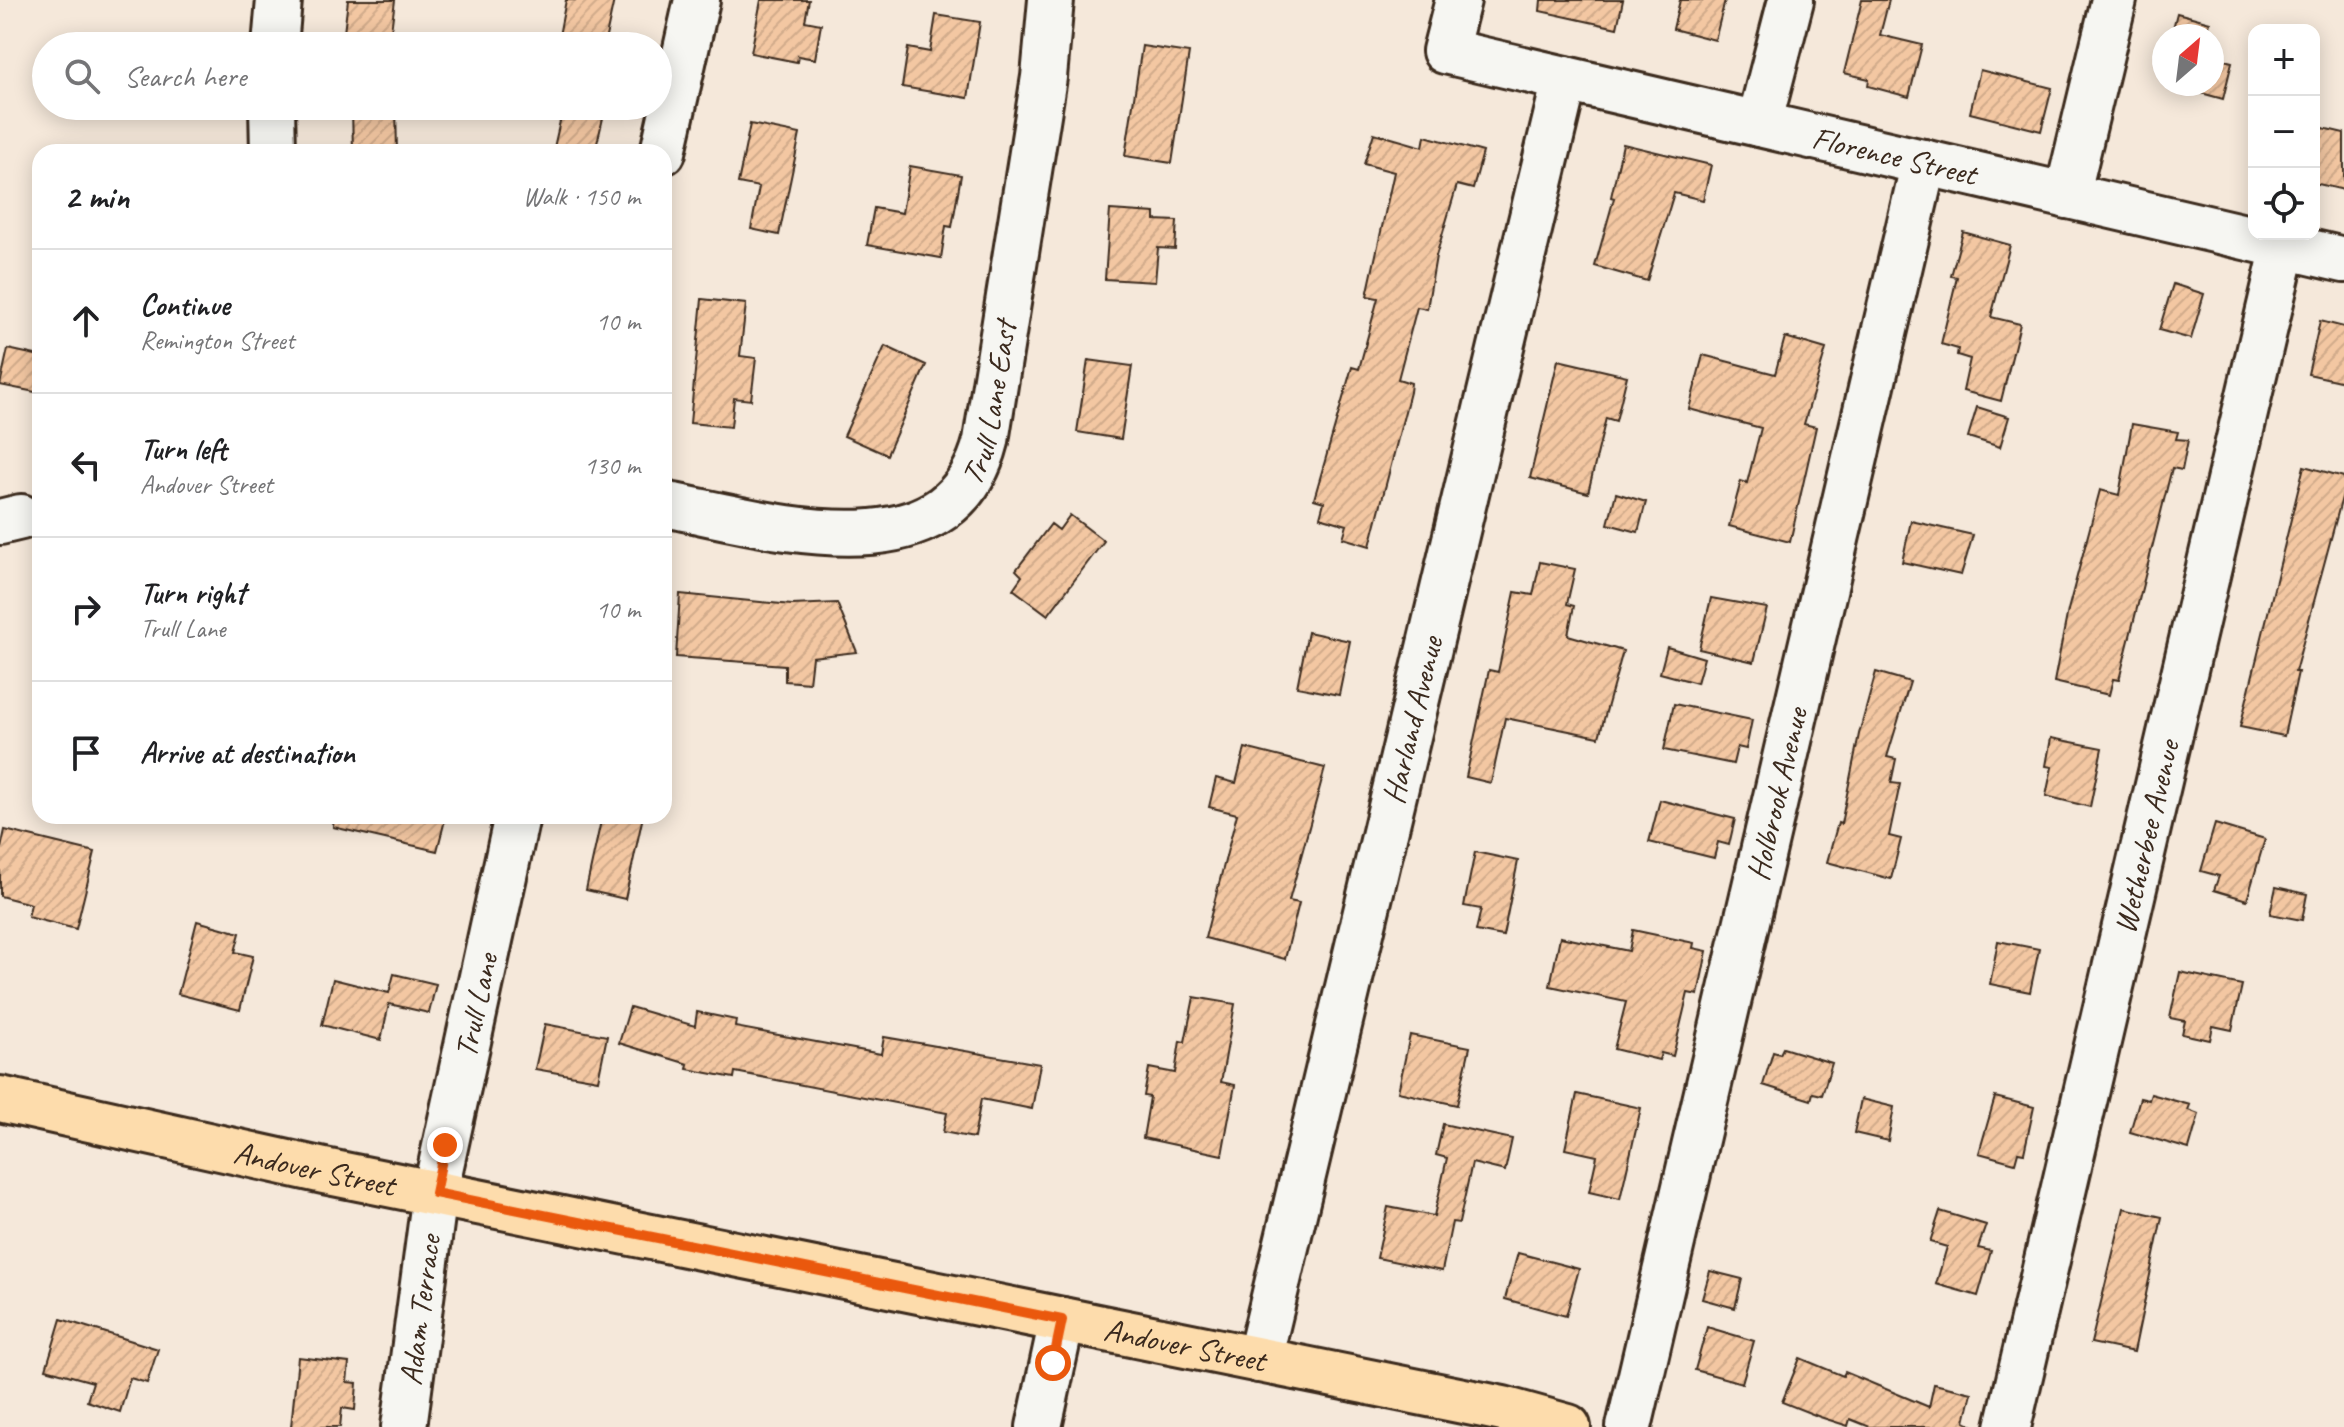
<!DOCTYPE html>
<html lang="en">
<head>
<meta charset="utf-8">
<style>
  :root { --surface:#fff; --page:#f6f6f6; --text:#202124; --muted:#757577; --line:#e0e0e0 }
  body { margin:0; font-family:Caveat,sans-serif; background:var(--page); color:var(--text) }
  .controls { position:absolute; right:24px; top:24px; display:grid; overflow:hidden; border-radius:16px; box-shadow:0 4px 20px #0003 }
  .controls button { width:72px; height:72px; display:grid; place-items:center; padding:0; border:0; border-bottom:2px solid var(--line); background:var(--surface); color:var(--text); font:40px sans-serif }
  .compass { position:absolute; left:2152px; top:24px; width:72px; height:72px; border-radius:50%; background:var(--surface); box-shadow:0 4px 20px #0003; rotate:28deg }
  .stop { position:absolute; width:24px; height:24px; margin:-18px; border:6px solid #ea580c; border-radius:50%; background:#fff }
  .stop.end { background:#ea580c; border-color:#fff; box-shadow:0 2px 8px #0008 }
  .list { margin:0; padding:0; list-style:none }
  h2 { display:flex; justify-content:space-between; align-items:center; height:104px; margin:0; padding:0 32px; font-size:34px }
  h2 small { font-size:26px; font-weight:400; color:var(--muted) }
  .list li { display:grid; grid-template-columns:52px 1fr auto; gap:24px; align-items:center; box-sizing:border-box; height:144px; padding:0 32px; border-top:2px solid var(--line) }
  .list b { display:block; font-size:30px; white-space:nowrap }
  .list p { margin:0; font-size:26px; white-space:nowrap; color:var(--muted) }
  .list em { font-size:26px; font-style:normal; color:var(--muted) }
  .icon { flex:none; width:44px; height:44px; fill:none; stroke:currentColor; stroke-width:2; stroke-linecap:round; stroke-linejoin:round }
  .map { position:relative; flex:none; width:2344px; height:1427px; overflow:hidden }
  .search { position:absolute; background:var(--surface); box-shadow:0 4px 20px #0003; left:32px; top:32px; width:640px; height:88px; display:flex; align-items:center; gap:20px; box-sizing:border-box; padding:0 28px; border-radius:44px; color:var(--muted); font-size:30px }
  .panel { position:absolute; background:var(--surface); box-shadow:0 4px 20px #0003; left:32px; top:144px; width:640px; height:680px; border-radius:24px }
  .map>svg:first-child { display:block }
</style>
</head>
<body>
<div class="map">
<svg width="2344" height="1427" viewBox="0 0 2344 1427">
  <defs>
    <pattern id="building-hatch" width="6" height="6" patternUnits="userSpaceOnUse" patternTransform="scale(2)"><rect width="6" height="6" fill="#f3c7a2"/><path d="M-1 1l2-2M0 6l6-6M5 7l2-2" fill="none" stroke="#d1ab8b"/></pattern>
  </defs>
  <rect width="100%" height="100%" fill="#f5e8da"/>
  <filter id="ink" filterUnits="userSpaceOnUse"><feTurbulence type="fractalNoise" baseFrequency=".0125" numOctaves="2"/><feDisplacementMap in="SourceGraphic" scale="16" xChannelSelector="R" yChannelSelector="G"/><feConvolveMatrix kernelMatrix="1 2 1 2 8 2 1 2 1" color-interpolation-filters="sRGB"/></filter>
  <g filter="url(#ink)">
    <path fill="url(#building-hatch)" stroke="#3b2a1e" stroke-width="2" d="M348 0H395L390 39 344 33Z
      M566 0H614L604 46H557Z
      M761 0H809L805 21 821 24 815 59 798 56 797 62 751 53Z
      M1541 0H1623L1617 28 1540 11Z
      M1680 0H1725L1715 40 1673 29Z
      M1862 0H1889L1880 35 1922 45 1909 97 1868 86 1869 79 1844 73Z
      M2177 13 2210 22 2206 36H2171Z
      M936 15 980 22 968 98 902 87 908 48 930 52Z
      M1142 46 1189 53 1172 163 1125 156Z
      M2212 57 2232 62 2223 99 2194 91 2196 84H2212Z
      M1980 70 2052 88 2041 131 1970 113Z
      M352 106H396L397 152H353Z
      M563 108 603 118 595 152H553Z
      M750 124 800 134 779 235 751 229 759 187 738 183Z
      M2314 126 2344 133V190L2314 183Z
      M1374 133 1423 147 1425 136 1483 152 1473 189 1457 185 1436 256 1427 309 1417 307 1398 379 1411 383 1410 392 1370 546 1343 538 1347 525 1320 517 1324 502 1314 499 1352 367 1359 369 1378 298 1367 296 1394 172 1364 164Z
      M1623 144 1711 165 1703 200 1674 193 1647 281 1595 266 1614 198 1611 197Z
      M910 166 961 175 952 227 946 226 941 258 867 245 874 208 902 213Z
      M1110 210 1155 213V220L1177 221 1175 249 1158 248 1155 282 1105 279Z
      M1963 232 2010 245 1991 317 2020 324 2001 401 1963 391 1970 359 1957 355 1958 349 1941 344 1957 277 1951 276Z
      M2173 284 2204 294 2191 339 2159 330Z
      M702 299 746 304 740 356 756 358 751 400 734 398 731 427 690 423Z
      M2320 321 2344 327V382L2308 374Z
      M1785 337 1826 349 1804 424 1816 427 1790 542 1729 526 1741 481 1747 483 1761 428 1689 409 1703 355 1775 374Z
      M885 346 926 365 887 455 844 436Z
      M8 349 40 356V393L0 385Z
      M1088 360 1132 366 1121 439 1077 432Z
      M1558 360 1627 376 1616 421 1606 418 1588 493 1530 478Z
      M1977 407 2009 417 2000 447 1968 437Z
      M2132 424 2178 432 2176 439 2188 440 2182 470 2172 468 2119 680 2113 679 2109 695 2054 682 2068 610 2100 490 2119 495Z
      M2304 466 2344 477V490L2295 672H2298L2284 736 2240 727Z
      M1616 493 1646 502 1638 532 1608 524Z
      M1070 515 1104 541 1048 615 1013 589 1022 576 1016 570 1051 524 1059 530Z
      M1911 521 1973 535 1961 575 1902 562Z
      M1540 562 1575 569 1567 604 1574 606 1568 635 1623 651 1599 737 1505 718 1491 783 1466 777 1489 670 1498 672 1515 592 1533 595Z
      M680 594 792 605 837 603 857 652 812 657 809 683 785 681V665L676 657Z
      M1711 598 1767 608 1754 662 1699 649Z
      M1308 632 1350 641 1339 695 1297 687Z
      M1667 647 1704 658 1697 683 1660 673Z
      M1876 672 1910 682 1887 757 1896 759 1891 783 1900 784 1889 836 1901 839 1891 879 1827 862 1838 823 1841 824 1859 734Z
      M1674 704 1752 720 1746 749 1737 747 1733 764 1664 750Z
      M2051 738 2102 748 2090 807 2046 796 2052 767 2046 766Z
      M1245 748 1325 768 1289 901 1299 903 1285 959 1205 938 1237 814 1209 807 1216 778 1236 783Z
      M1660 800 1735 819 1729 845 1718 842 1714 858 1649 842Z
      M334 816H446L437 851 333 827Z
      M602 816H643L625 899 586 890Z
      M2215 824 2265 839 2247 900 2214 890 2219 876 2201 871Z
      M5 830 95 852 76 929 28 917 31 904 0 896V853Z
      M1475 852 1518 861 1503 936 1476 931 1481 909 1464 906Z
      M2276 887 2307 894 2302 920 2270 914Z
      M197 921 240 933 235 952 253 956 240 1010 178 994Z
      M1633 930 1694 943 1693 948 1707 951 1698 995 1688 993 1673 1056 1661 1053 1659 1060 1614 1049 1626 1002 1550 986 1560 937 1629 951Z
      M1998 941 2039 949 2030 992 1990 984Z
      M2180 972 2242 985 2232 1030 2213 1026 2210 1040 2182 1034 2185 1021 2170 1018Z
      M394 974 436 984 429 1013 389 1004 381 1040 322 1025 333 979 389 993Z
      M1194 997 1235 1004 1221 1082 1235 1085 1222 1155 1143 1138 1150 1097 1144 1096 1149 1068 1175 1073 1180 1041 1185 1042Z
      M630 1007 695 1026 697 1012 736 1020 735 1027 881 1054 884 1037 1040 1064 1032 1109 981 1099 974 1138 943 1132 947 1113 735 1072 734 1078 687 1069 688 1064 619 1043Z
      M545 1024 607 1036 598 1080 535 1069Z
      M1410 1035 1470 1047 1457 1105 1398 1092Z
      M1783 1048 1832 1063 1822 1095 1813 1093 1811 1100 1763 1085 1773 1052 1780 1054Z
      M1577 1094 1641 1108 1620 1199 1589 1192 1597 1156 1565 1149Z
      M2151 1094 2190 1105 2188 1110 2199 1114 2189 1149 2130 1132 2140 1098 2149 1100Z
      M1995 1097 2034 1107 2024 1153 2018 1152 2015 1163 1979 1153Z
      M1861 1099 1894 1107 1888 1141 1854 1133Z
      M1443 1124 1512 1139 1505 1171 1472 1163 1459 1223 1452 1222 1442 1271 1377 1258 1388 1207 1434 1216 1447 1158 1436 1155Z
      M2124 1208 2162 1217 2134 1352 2091 1343Z
      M1940 1211 1986 1225 1978 1248 1991 1251 1978 1296 1936 1284 1947 1247 1930 1242Z
      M1518 1253 1579 1269 1566 1316 1505 1299Z
      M1710 1271 1742 1279 1735 1308 1702 1299Z
      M61 1319 158 1349 147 1383 130 1378 120 1412 87 1401 93 1382 46 1369Z
      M1707 1327 1754 1341 1742 1383 1695 1370Z
      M298 1357 349 1363 347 1382 357 1383 355 1410 342 1408 340 1427H291Z
      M1800 1358 1843 1376 1845 1372 1929 1407 1934 1384 1972 1393 1965 1422 1975 1427H1870L1850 1419 1848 1426 1820 1417 1782 1402Z"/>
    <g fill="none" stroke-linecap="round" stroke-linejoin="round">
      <g stroke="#3b2a1e" stroke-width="50">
        <g id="minor">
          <path id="s1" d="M1458 0 1445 51 2344 260"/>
          <path d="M275 46 279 0"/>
          <path d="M272 106 273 152"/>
          <path d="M1759 124 1791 0"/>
          <path d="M663 152 697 0"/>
          <path d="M2067 196 2114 0"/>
          <path id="s2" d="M664 504C765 523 950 583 986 441L1044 77 1051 0"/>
          <path d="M0 522 21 517"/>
          <path id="s3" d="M1259 1360 1565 79"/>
          <path id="s4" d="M404 1427 435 1193 517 816"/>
          <path d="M1039 1427 1062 1320"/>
          <path id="s5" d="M1629 1427 1924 162"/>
          <path id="s6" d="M2008 1427 2284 246"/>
        </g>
      </g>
      <g stroke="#3b2a1e" stroke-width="50">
        <g id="major">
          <path id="s7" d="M0 1099 324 1171 1503 1409 1568 1427"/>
        </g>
      </g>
      <use href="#minor" stroke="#f6f6f2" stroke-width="44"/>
      <use href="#major" stroke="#fddcac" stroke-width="44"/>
    </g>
  </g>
  <g fill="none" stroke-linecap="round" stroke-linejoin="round" filter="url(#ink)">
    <path stroke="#ea580c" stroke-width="10" d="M445 1145 435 1193 1062 1320 1053 1363"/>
  </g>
  <g text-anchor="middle" stroke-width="7" stroke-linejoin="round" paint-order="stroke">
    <g font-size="32" fill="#3b2a1e" stroke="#f6f6f2">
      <text dy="11" stroke="none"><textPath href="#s1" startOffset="514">Florence Street</textPath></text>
      <text dy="11" stroke="none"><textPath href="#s2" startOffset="406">Trull Lane East</textPath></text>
      <text dy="11" stroke="none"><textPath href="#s3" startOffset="658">Harland Avenue</textPath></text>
      <text dy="11" stroke="none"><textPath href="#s5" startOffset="650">Holbrook Avenue</textPath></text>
      <text dy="11" stroke="none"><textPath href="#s6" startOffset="606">Wetherbee Avenue</textPath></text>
      <text dy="11" stroke="none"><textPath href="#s4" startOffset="428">Trull Lane</textPath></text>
      <text dy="11" stroke="none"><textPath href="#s7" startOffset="322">Andover Street</textPath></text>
      <text dy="11" stroke="none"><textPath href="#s4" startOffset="118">Adam Terrace</textPath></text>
      <text dy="11" stroke="none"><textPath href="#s7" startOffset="1210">Andover Street</textPath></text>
    </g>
  </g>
</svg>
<div class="controls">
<button>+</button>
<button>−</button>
<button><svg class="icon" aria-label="locate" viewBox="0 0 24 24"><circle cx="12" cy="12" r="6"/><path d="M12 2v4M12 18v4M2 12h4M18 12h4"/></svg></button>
</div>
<svg class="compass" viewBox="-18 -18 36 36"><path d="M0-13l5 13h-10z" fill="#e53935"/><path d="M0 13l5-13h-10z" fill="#757577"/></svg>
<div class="stop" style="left:1053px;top:1363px"></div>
<div class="stop end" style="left:445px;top:1145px"></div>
<div class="search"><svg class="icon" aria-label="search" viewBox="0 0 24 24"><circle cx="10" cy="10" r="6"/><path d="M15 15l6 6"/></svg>Search here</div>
<section class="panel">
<h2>2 min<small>Walk · 150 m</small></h2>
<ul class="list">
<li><svg class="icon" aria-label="ahead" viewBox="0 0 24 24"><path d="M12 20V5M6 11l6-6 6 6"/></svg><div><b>Continue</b><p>Remington Street</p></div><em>10 m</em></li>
<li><svg class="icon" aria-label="left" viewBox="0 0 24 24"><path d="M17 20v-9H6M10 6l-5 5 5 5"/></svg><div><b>Turn left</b><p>Andover Street</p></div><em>130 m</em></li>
<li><svg class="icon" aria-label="right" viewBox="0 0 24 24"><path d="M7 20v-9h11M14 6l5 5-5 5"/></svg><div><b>Turn right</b><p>Trull Lane</p></div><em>10 m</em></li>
<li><svg class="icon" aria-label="arrive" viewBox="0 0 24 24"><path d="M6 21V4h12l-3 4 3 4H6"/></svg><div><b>Arrive at destination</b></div></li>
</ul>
</section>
</div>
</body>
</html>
